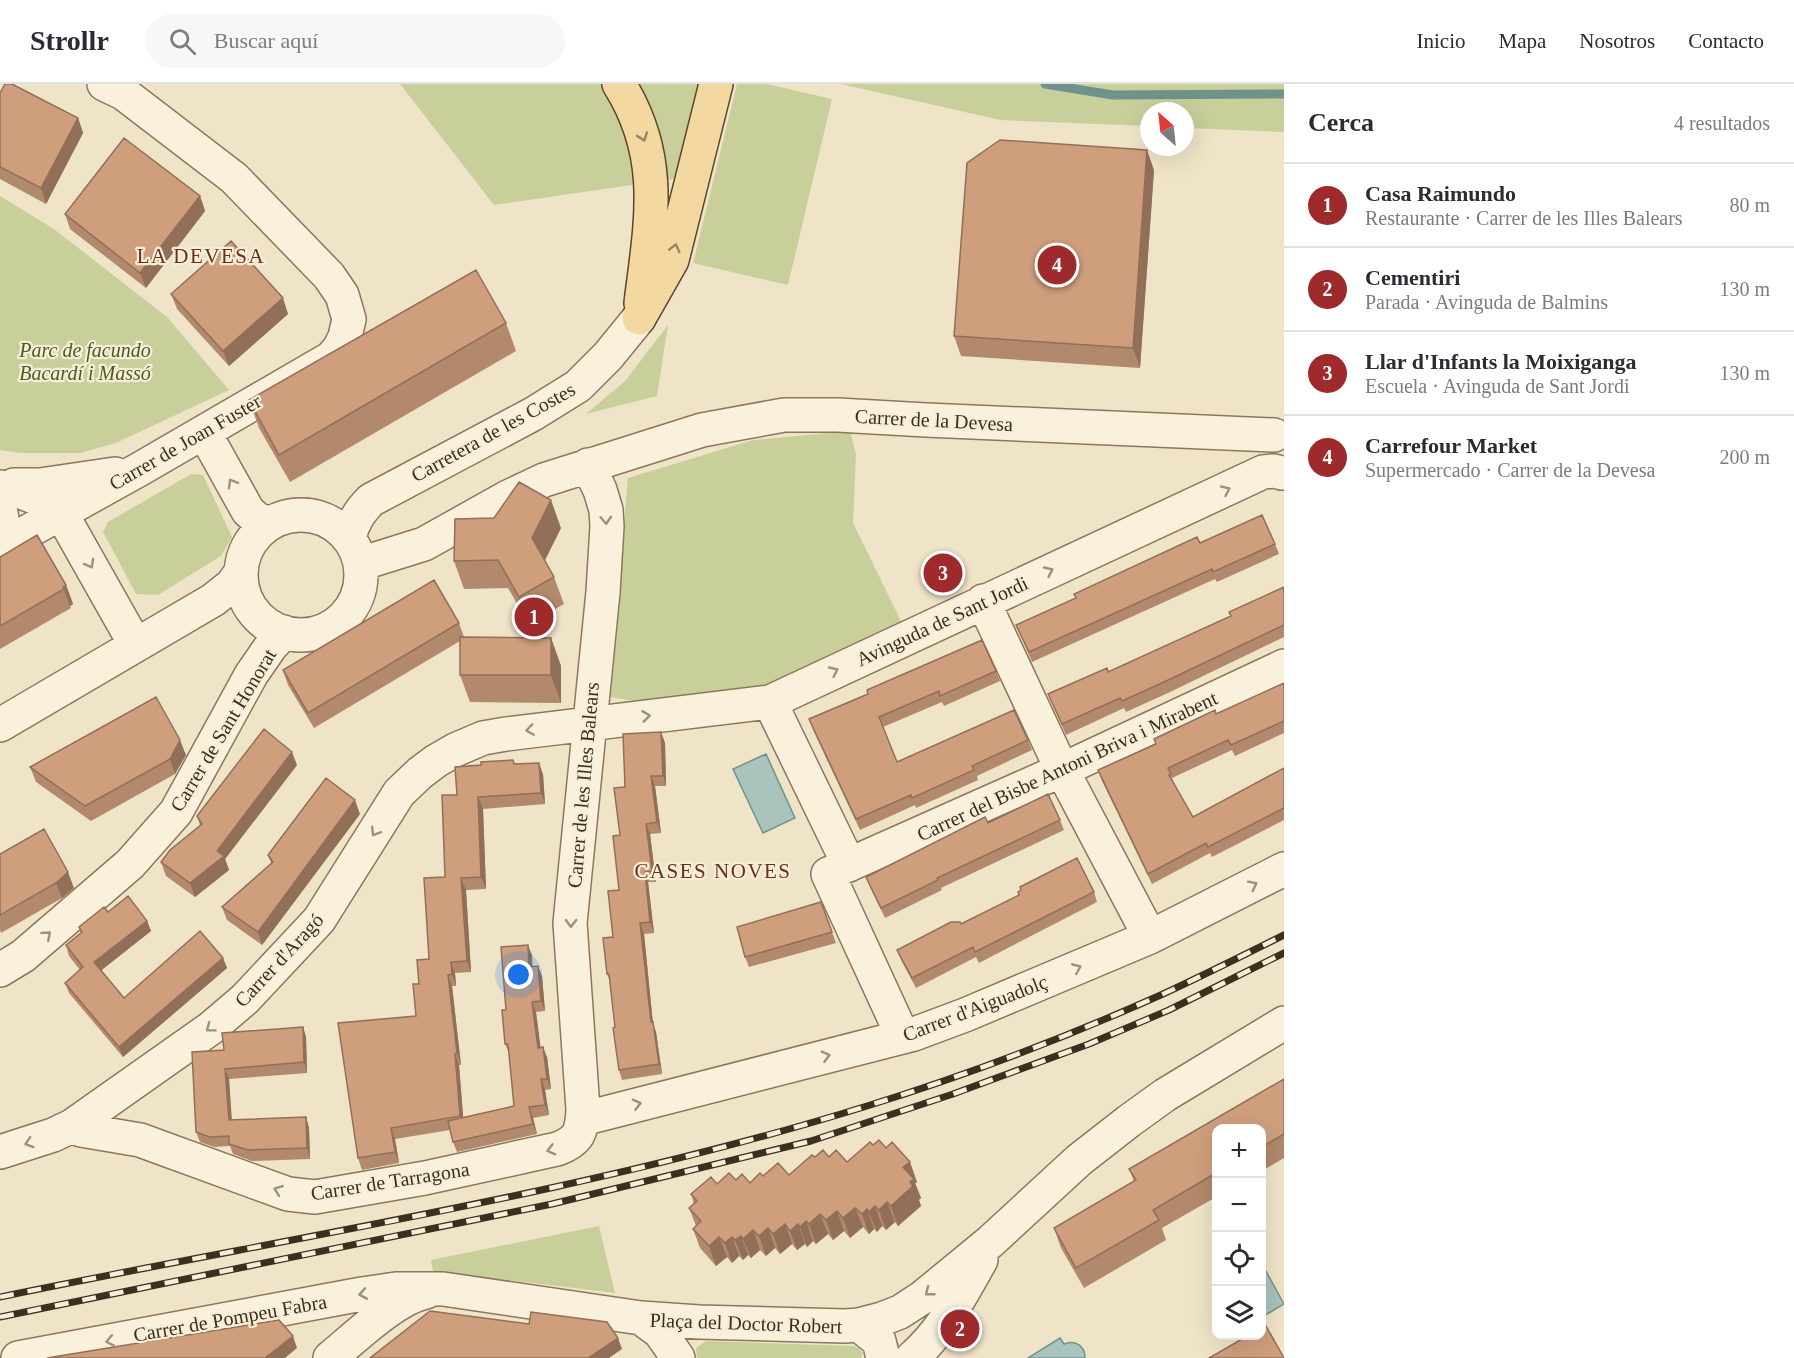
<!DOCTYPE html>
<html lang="es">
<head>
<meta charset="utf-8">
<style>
  :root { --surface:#fff; --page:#f7f7f7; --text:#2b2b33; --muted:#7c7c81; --line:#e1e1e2; --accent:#9e2a2b }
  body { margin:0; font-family:"Times New Roman",serif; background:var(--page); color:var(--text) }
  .controls { position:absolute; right:18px; bottom:18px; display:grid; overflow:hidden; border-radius:12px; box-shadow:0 6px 24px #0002 }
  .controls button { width:54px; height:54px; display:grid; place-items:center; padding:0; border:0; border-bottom:2px solid var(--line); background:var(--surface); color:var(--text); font:30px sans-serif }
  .compass { position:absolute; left:1140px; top:18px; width:54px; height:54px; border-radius:50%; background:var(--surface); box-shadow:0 6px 24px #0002; rotate:333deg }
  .you { position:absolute; left:519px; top:891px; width:21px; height:21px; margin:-15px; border:4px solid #fff; border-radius:50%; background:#1a73e8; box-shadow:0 0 0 9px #1a73e833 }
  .badge { display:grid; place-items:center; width:39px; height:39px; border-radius:50%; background:var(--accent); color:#fff; font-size:20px; font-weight:700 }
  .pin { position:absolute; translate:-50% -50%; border:3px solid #fff; box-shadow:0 2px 6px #0006 }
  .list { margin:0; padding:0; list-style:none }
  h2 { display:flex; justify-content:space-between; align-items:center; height:78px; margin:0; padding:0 24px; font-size:26px }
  h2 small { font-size:20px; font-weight:400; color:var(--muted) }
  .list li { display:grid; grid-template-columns:39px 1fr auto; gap:18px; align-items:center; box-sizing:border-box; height:84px; padding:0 24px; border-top:2px solid var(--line) }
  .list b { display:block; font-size:22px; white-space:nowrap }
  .list p { margin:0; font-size:20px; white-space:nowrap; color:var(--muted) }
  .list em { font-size:20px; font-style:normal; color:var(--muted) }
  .icon { flex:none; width:33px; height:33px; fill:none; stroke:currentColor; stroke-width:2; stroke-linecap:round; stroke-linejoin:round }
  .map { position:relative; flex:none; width:1284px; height:1274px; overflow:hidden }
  header { display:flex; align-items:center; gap:36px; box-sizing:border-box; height:84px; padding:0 30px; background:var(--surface); border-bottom:2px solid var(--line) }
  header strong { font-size:28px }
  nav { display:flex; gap:33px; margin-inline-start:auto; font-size:21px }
  .search { width:420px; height:54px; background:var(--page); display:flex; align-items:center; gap:15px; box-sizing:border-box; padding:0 21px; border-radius:33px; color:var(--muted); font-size:22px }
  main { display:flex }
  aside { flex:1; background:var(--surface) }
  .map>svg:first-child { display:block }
</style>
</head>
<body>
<header>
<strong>Strollr</strong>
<div class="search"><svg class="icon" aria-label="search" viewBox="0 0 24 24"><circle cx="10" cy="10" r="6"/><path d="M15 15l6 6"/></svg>Buscar aquí</div>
<nav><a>Inicio</a><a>Mapa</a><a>Nosotros</a><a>Contacto</a></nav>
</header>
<main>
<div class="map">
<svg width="1284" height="1274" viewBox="0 0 1284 1274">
  <rect width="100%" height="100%" fill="#f0e4c8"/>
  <path fill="#c9cf9b" d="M400 0H727L673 95 494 121Z
    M737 0H767L832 15 788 201 693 179Z
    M841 0H1284V48L1185 44V27H1149V42L1000 36Z
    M0 112 54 145 167 233 229 306 116 359 80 369H20L0 366Z
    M668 241 657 312 586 330 625 297Z
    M850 347 856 370 853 439 902 539 762 607 635 617 609 613 628 394 753 356Z
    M191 390 203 391 232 453 221 472 158 511 136 510 103 448 108 438Z
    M599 1142 615 1209 433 1187 431 1176Z
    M706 1257 854 1262 859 1264 863 1270 861 1274H697L696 1264Z"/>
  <path fill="#a9c4bc" stroke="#6f938a" stroke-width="1.5" d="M766 670 795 734 763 749 733 685Z
    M1262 1180 1284 1220 1262 1233Z
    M1060 1254 1064 1260C1075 1256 1085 1261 1085 1274H1028Z"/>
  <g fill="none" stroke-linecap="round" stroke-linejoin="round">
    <path stroke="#6f938a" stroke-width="9" d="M1045 0 1113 11 1284 10"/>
    <g stroke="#8d765c" stroke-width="36">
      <path id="minor" d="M204 348 248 427 257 435 269 440
        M14 401H40L115 390
        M0 403C25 408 40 414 61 429L135 560
        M0 424 2 435 0 456
        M241 491a60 60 0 1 1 120 0a60 60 0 1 1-120 0Z
        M349 454C353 438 359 428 371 416L533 330 578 302 608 272 639 234
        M0 463 140 385 331 274 339 265 345 253 349 235 342 211 329 192 234 94 123 9 104 0
        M360 480 424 460 508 413 544 396 702 346 784 331H838L926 336 1274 351
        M983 517 1062 686 1150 853
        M770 618 849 781
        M0 641 213 516 232 501 241 488
        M0 886 23 872 130 780 176 728 251 591 271 562 284 548
        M903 953 828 790 1062 686 1284 582
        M583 1025 587 1030 594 1032 914 950 965 931 1150 853 1284 785
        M72 1042 81 1046 140 1056 288 1110 315 1113 425 1094 557 1065C579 1057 582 1048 583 1025L570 839 603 508 607 442 606 426 600 406 588 381
        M0 1068 53 1051 72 1042 211 944 245 915 319 836 399 709 420 689 436 677 455 666 483 654 506 650 770 618 1263 388 1274 387 1282 389
        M641 1234 660 1248 678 1274
        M859 1241 879 1257 883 1274
        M18 1274 362 1210 396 1205H443L641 1234 699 1238 845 1242 859 1241 882 1235 900 1228 923 1213 990 1158 1079 1076 1129 1037 1165 1011 1284 939
        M330 1274C356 1253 394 1215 426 1208
        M912 1274C943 1247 961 1211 981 1176"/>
    </g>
    <g stroke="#5b4430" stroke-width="36">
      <path id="major" d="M619 0C665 73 651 138 641 219
        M639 234 672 176 716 0"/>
    </g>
    <use href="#minor" stroke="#faf1dc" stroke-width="33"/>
    <use href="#major" stroke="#f3d9a0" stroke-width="33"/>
    <g stroke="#3d2e20" stroke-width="7">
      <path id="rail" d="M0 1213C290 1153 584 1110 867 1022 967 991 1067 953 1163 910 1204 891 1244 871 1284 851
        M0 1233 552 1120 811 1057 953 1010 1089 960 1169 926 1284 869"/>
    </g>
    <use href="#rail" stroke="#f7eed8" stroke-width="4.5" stroke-dasharray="14" stroke-linecap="butt"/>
  </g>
  <path fill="#b2896c" d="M0 9 78 34 83 49 46 120 0 95Z
    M1154 86 1140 284 961 272 954 252Z
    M200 112 205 127 146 204 70 145 65 130Z
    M171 210 288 230 229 282 177 225Z
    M506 239 516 267 290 398 259 344 249 316Z
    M561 444 545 476 554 493 564 520 529 540 508 504 464 505 454 477Z
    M1200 459 1275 460 1279 470 1217 498 1215 495 1032 578 1016 541 1076 514 1074 510Z
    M0 473 66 501 73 520 70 522 71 524 0 565Z
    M1284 503V553L1168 609 1126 628 1124 624 1066 651 1048 610 1108 588 1230 532Z
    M459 539 464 553 551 554 561 582V619L470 618 460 591V557L314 644 288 601 283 586Z
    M996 587 1000 597 944 622 942 618 883 643 897 678 1028 656 1032 666 977 692 978 696 916 724 915 721 860 746 813 646 809 635 868 610Z
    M1284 599V649L1235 672 1232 666 1172 694 1175 701 1193 733 1284 684V736L1212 773 1210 769 1152 800 1102 697 1098 686Z
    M661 648 665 659 666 702H655L661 749 650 750 656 798H648L654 849 644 850 653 940 656 948 662 990 622 996 619 986 610 897 607 890 619 806 625 703Z
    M186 671 175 690 91 737 36 698 30 683Z
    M513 676 515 680 543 690 545 720 483 725 486 805 466 806 471 888 455 889 456 902H452L461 981H459L463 1033 514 1022 509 969 505 960 506 926 532 871V883L542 892 545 927 536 928 540 963 547 973 551 1005 545 1006 549 1031 533 1034 537 1050 457 1068 453 1058 450 1046 395 1055 399 1079 362 1086 358 1074 416 932 419 900 429 875 445 793 457 711 481 681Z
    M297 681 225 775 229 786 195 813 166 792 161 778 200 741 197 732Z
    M360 730 262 861 227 836 222 823 271 779 268 771Z
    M1060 736 1064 746 941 804 942 806 885 834 870 803 866 793 988 739Z
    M0 770 74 804 62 814 1 849 0 846Z
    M1094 808 1097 818 979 879 976 873 916 904 901 876 897 866 961 840Z
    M821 818 836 859 749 883 745 873Z
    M108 828 147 837 151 847 101 886 124 914 223 874 227 884 123 973 69 909 65 899 80 886 69 872 66 861 81 849 79 843Z
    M303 943 306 953 307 989 229 995 232 1036 306 1033 309 1044 310 1075 252 1077 233 1070 230 1062 214 1063 200 1058 196 1048 224 966Z
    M1284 995V1074L1262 1087V1044H1216V1113L1162 1144 1166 1156 1084 1204 1061 1164 1054 1144 1134 1097 1129 1085Z
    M873 1061 917 1098 915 1099 921 1114 919 1116 921 1122 898 1142 895 1138 886 1146 882 1142 877 1148 874 1145 869 1150 863 1143 850 1154 844 1147 833 1156 828 1150 816 1160 813 1157 807 1163 805 1160 797 1166 792 1160 780 1170 775 1164 766 1172 760 1166 751 1174 748 1171 743 1176 739 1172 732 1179 727 1173 716 1182 700 1164 693 1145 696 1142 689 1124 694 1120 691 1110 717 1100 736 1096 750 1099 763 1092 789 1091 815 1073H829L847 1078Z"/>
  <path fill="#916f58" d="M78 34 83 49 46 120 41 104Z
    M1147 66 1154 86 1140 284 1133 264Z
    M200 112 205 127 146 204 140 189Z
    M283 214 288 230 229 282 223 267Z
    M551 416 561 444 542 482 532 454Z
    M66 501 73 520 70 522 63 503Z
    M551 554 561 582V619L551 591Z
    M661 648 665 659 666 702 663 692Z
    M180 656 186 671 175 690 170 675Z
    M292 668 297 681 225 775 229 786 195 813 190 799 217 767Z
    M539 679 543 690 545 720 541 709Z
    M651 692 655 702 661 749 657 738Z
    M478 713 483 725 486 805 481 793Z
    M355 716 360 730 262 861 258 848Z
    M646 740 650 750 656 798 652 787Z
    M68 788 74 804 62 814 56 799Z
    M645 788 648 798 654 849 650 838Z
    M461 794 466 806 471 888 467 877Z
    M147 837 151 847 98 889 94 878Z
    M640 839 644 850 653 940 656 948 662 990 659 980 651 938Z
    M528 861 532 871 533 893 529 883Z
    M223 874 227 884 123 973 119 963Z
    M451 878 455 889 456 902 452 890Z
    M538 882 542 892 545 927 541 917Z
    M448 891 452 902 461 981 457 969Z
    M532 918 536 928 542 974 538 964Z
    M303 943 306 953 307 989 304 978Z
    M543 963 547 973 551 1005 547 995Z
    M455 970 459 981 464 1043 460 1032Z
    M225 985 229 995 232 1046 229 1036Z
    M541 995 545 1006 549 1031 545 1021Z
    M529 1023 533 1034 537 1050 533 1040Z
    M306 1033 309 1044 310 1075 307 1064Z
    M391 1044 395 1055 399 1079 395 1068Z
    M910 1078 917 1098 915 1099 921 1114 919 1116 921 1122 898 1142 891 1122 903 1083Z
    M887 1118 895 1138 886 1146 879 1126Z
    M875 1122 882 1142 877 1148 869 1128Z
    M855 1124 863 1143 850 1154 843 1134Z
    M867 1125 874 1145 869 1150 862 1130Z
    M837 1127 844 1147 833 1156 826 1136Z
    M820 1130 828 1150 816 1160 809 1140Z
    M806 1137 813 1157 807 1163 800 1143Z
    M785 1140 792 1160 780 1170 773 1150Z
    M798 1140 805 1160 797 1166 790 1147Z
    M768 1144 775 1164 766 1172 759 1152Z
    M753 1146 760 1166 751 1174 743 1155Z
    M741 1152 748 1171 743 1176 735 1156Z
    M719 1153 727 1173 716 1182 709 1162Z
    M732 1153 739 1172 732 1179 725 1159Z
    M293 1252 297 1264 285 1274H265Z
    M618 1254 622 1265 609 1274H588Z"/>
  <path fill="#cf9f7d" stroke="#916f58" stroke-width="1.5" d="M5 0H12L78 34 41 104 0 83V9Z
    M124 54 200 112 140 189 65 130Z
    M1000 56 1147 66 1133 264 954 252 967 79Z
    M231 157 283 214 223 267 171 210Z
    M476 186 506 239 279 371 249 316Z
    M519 398 551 416 532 454 554 493 519 513 498 476 454 477 455 435 494 434Z
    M1262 431 1275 460 1213 488 1212 485 1029 568 1016 541 1076 514 1074 510 1197 453 1200 459Z
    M37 451 66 501 63 503 64 505 0 542V473Z
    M434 496 459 539 308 629 283 586Z
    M1284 503V541L1164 598 1122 617 1120 614 1062 640 1048 610 1107 584 1108 588 1231 532 1229 528Z
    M460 553 551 554V591H460Z
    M982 556 996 587 940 612 939 607 879 633 897 678 1014 626 1028 656 972 682 974 686 912 714 911 711 856 735 809 635 868 610 867 606Z
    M1284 599V637L1231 661 1228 656 1168 684 1171 690 1169 691 1193 733 1284 684V724L1208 763 1206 759 1148 790 1098 686 1156 660 1154 655 1215 626 1216 630Z
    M156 613 180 656 170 675 85 722 30 683Z
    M264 645 292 668 217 767 224 772 190 799 161 778 170 766 202 740 197 732Z
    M661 648 663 692H651L657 738 646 740 652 787 645 788 650 838 640 839 651 938H653L659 980 619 986 613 944 615 943 609 890H607L603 854 613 853 608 807 619 806 613 752 620 751 614 704 625 703 623 650Z
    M513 676 514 680 539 679 541 709 478 713 481 793 461 794 467 877 451 878 452 890 448 891 457 969 455 970 460 1032 391 1044 395 1068 358 1074 338 939 416 932 413 900H419L417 876 429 875 424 794 445 793 442 711H457L455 683 481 681V678Z
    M326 694 355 716 258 848 222 823 273 778 268 771Z
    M1048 710 1060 736 937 794 938 796 881 824 866 793 985 733 988 739Z
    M44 745 68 788 56 799 0 831V770Z
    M1077 774 1094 808 975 868 973 863 912 894 897 866 951 838H960L961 840 1019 811 1018 808 1021 806 1020 803Z
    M128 812 147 837 94 878 124 914 200 847 223 874 119 963 65 899 83 883 66 861 82 848 79 843 104 823 108 828Z
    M821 818 832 848 745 873 737 843Z
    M528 861 529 883 538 882 541 917 532 918 538 964 543 963 547 995H541L545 1021 529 1023 533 1040 453 1058 448 1037 514 1022 508 960H505L502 926H506L501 863Z
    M303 943 304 978 225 985 229 1036 306 1033 307 1064 248 1066 229 1060V1052L210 1053 196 1048 192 968 224 966 222 949Z
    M1284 995V1050L1262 1063V1044H1216V1089L1153 1126 1159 1136 1076 1184 1054 1144 1136 1096 1129 1085Z
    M879 1056 886 1064 892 1058 910 1078 903 1083 914 1095 910 1098 913 1102 891 1122 887 1118 879 1126 875 1122 869 1128 867 1125 862 1130 855 1124 843 1134 837 1127 826 1136 820 1130 809 1140 806 1137 800 1143 798 1140 790 1147 785 1140 773 1150 768 1144 759 1152 753 1146 743 1155 741 1152 735 1156 732 1153 725 1159 719 1153 709 1162 693 1145 701 1137 689 1124 697 1117 691 1110 711 1093 717 1100 729 1089 736 1096 742 1090 750 1099 760 1089 763 1092 778 1079 789 1091 812 1071 815 1073 823 1066 829 1073 836 1066 847 1078 870 1058 873 1061Z
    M430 1227 529 1240 531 1228 607 1238 618 1254 588 1274H370Z
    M279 1236 293 1252 265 1274H47Z
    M1266 1242 1284 1274H1209L1249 1251H1262V1244Z"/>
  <defs><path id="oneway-chevron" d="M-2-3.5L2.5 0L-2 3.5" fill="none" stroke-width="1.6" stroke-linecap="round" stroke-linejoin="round" transform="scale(1.5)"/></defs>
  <g stroke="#988460">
    <use href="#oneway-chevron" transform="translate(643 53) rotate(71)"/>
    <use href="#oneway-chevron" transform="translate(675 164) rotate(-76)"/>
  </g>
  <g stroke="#9c907e">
    <use href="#oneway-chevron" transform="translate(232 399) rotate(-120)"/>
    <use href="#oneway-chevron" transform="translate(1226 406) rotate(-25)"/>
    <use href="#oneway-chevron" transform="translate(606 436) rotate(87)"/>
    <use href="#oneway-chevron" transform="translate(90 480) rotate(61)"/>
    <use href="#oneway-chevron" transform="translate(1049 487) rotate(-25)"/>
    <use href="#oneway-chevron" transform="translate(834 587) rotate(-25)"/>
    <use href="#oneway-chevron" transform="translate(646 632) rotate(-7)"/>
    <use href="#oneway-chevron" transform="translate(530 646) rotate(172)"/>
    <use href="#oneway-chevron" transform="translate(375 748) rotate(122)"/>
    <use href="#oneway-chevron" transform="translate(1253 801) rotate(-27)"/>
    <use href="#oneway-chevron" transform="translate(571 839) rotate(91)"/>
    <use href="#oneway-chevron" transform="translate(47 851) rotate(-41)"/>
    <use href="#oneway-chevron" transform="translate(1077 884) rotate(-23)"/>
    <use href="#oneway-chevron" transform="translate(210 944) rotate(143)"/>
    <use href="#oneway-chevron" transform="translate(826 972) rotate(-14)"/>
    <use href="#oneway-chevron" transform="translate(637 1020) rotate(-14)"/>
    <use href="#oneway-chevron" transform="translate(29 1059) rotate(162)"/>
    <use href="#oneway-chevron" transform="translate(551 1066) rotate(165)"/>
    <use href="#oneway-chevron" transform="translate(278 1106) rotate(-160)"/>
    <use href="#oneway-chevron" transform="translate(929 1208) rotate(142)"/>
    <use href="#oneway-chevron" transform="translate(363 1210) rotate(170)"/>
    <use href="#oneway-chevron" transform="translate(110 1257) rotate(169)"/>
  </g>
  <g text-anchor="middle" stroke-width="4.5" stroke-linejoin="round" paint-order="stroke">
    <g font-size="20" font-style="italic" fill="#4d5a26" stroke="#f7eed8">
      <text x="85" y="273">Parc de facundo<tspan x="85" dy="23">Bacardí i Massó</tspan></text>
    </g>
    <g font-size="20" fill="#3d2e20" stroke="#f7eed8">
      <text transform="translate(934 336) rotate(3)" y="7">Carrer de la Devesa</text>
      <text transform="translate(493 348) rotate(-29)" y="7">Carretera de les Costes</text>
      <text transform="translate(185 358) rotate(-30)" y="7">Carrer de Joan Fuster</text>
      <text transform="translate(942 537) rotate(-25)" y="7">Avinguda de Sant Jordi</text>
      <text transform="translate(223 646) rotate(-59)" y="7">Carrer de Sant Honorat</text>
      <text transform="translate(1067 682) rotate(-25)" y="7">Carrer del Bisbe Antoni Briva i Mirabent</text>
      <text transform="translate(583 701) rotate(-85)" y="7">Carrer de les Illes Balears</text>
      <text transform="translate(279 876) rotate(-47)" y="7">Carrer d'Aragó</text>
      <text transform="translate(975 924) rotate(-21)" y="7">Carrer d'Aiguadolç</text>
      <text transform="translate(390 1097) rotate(-9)" y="7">Carrer de Tarragona</text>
      <text transform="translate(230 1234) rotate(-10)" y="7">Carrer de Pompeu Fabra</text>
      <text transform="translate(746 1239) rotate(2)" y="7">Plaça del Doctor Robert</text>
    </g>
    <g font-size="21" letter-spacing="1.5" fill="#6b2e1e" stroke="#f7eed8">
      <text x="201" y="179">LA DEVESA</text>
      <text x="713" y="794">CASES NOVES</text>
    </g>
  </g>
</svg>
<div class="controls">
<button>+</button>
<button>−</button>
<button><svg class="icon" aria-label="locate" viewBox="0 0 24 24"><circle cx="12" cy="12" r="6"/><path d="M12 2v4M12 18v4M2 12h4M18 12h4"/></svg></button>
<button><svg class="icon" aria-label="layers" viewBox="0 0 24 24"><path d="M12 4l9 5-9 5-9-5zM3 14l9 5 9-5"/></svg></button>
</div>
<svg class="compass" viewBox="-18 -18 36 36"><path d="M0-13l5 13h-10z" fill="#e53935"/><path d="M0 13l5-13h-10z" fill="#7c7c81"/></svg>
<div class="you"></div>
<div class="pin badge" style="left:534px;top:533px">1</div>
<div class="pin badge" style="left:960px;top:1245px">2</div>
<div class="pin badge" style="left:943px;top:489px">3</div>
<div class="pin badge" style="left:1057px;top:181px">4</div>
</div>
<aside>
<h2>Cerca<small>4 resultados</small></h2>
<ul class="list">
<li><span class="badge">1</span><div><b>Casa Raimundo</b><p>Restaurante · Carrer de les Illes Balears</p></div><em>80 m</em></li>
<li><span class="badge">2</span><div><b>Cementiri</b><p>Parada · Avinguda de Balmins</p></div><em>130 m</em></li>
<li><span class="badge">3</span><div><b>Llar d'Infants la Moixiganga</b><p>Escuela · Avinguda de Sant Jordi</p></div><em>130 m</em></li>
<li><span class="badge">4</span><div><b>Carrefour Market</b><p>Supermercado · Carrer de la Devesa</p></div><em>200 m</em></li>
</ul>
</aside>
</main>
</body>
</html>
